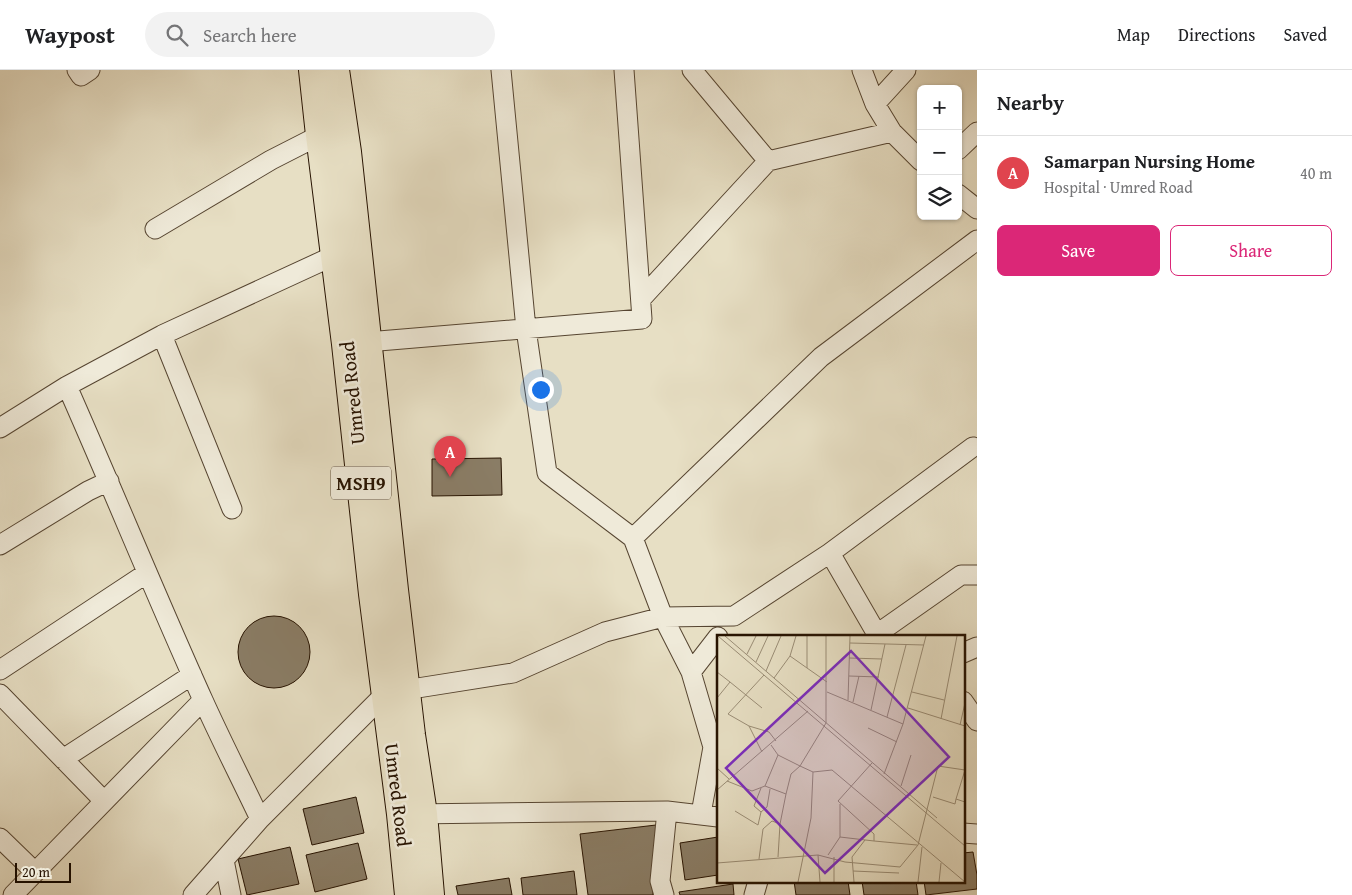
<!DOCTYPE html>
<html lang="en">
<head>
<meta charset="utf-8">
<style>
  :root { --surface:#fff; --page:#f2f2f2; --text:#202124; --muted:#757577; --line:#e0e0e0; --accent:#db2777 }
  body { margin:0; font-family:"Gentium Book Plus",serif; background:var(--page); color:var(--text) }
  .controls { position:absolute; right:15px; top:15px; display:grid; overflow:hidden; border-radius:8px; box-shadow:0 1px 4px #0004 }
  .controls button { width:45px; height:45px; display:grid; place-items:center; padding:0; border:0; border-bottom:1px solid var(--line); background:var(--surface); color:var(--text); font:25px sans-serif }
  .scale { position:absolute; left:15px; bottom:12px; width:56px; box-sizing:border-box; padding-left:5px; border:2px solid #261200; border-top:0; font-size:14px; line-height:18px; white-space:nowrap; color:#261200; -webkit-text-stroke:4px #efead9; paint-order:stroke }
  .you { position:absolute; left:540px; top:319px; width:18px; height:18px; margin:-12px; border:4px solid #fff; border-radius:50%; background:#1a73e8; box-shadow:0 0 0 8px #1a73e833 }
  .badge { display:grid; place-items:center; width:32px; height:32px; border-radius:50%; background:var(--accent); color:#fff; font-size:16px; font-weight:700 }
  .pin { position:absolute; translate:-50% -41px; filter:drop-shadow(0 1px 2px #0008) }
  .pin::after { content:''; position:absolute; top:26px; width:18px; height:15px; background:inherit; clip-path:polygon(0 0,100% 0,50% 100%) }
  .list { margin:0; padding:0; list-style:none }
  h2 { display:flex; justify-content:space-between; align-items:center; height:65px; margin:0; padding:0 20px; font-size:21px }
  h2 small { font-size:16px; font-weight:400; color:var(--muted) }
  .list li { display:grid; grid-template-columns:32px 1fr auto; gap:15px; align-items:center; box-sizing:border-box; height:75px; padding:0 20px; border-top:1px solid var(--line) }
  .list b { display:block; font-size:19px; white-space:nowrap }
  .list p { margin:0; font-size:16px; white-space:nowrap; color:var(--muted) }
  .list em { font-size:16px; font-style:normal; color:var(--muted) }
  .actions { display:flex; gap:10px; padding:15px 20px }
  .actions a { flex:1; padding:11px 0; border:1px solid var(--accent); border-radius:8px; text-align:center; font-size:18px; color:var(--accent) }
  .actions .main { background:var(--accent); color:#fff }
  .icon { flex:none; width:28px; height:28px; fill:none; stroke:currentColor; stroke-width:2; stroke-linecap:round; stroke-linejoin:round }
  .map { position:relative; flex:none; width:977px; height:825px; overflow:hidden }
  header { display:flex; align-items:center; gap:30px; box-sizing:border-box; height:70px; padding:0 25px; background:var(--surface); border-bottom:1px solid var(--line) }
  header strong { font-size:24px }
  nav { display:flex; gap:28px; margin-inline-start:auto; font-size:18px }
  .search { width:350px; height:45px; background:var(--page); display:flex; align-items:center; gap:12px; box-sizing:border-box; padding:0 18px; border-radius:28px; color:var(--muted); font-size:19px }
  main { display:flex }
  aside { flex:1; background:var(--surface) }
  .map>svg:first-child { display:block }
</style>
</head>
<body>
<header>
<strong>Waypost</strong>
<div class="search"><svg class="icon" aria-label="search" viewBox="0 0 24 24"><circle cx="10" cy="10" r="6"/><path d="M15 15l6 6"/></svg>Search here</div>
<nav><a>Map</a><a>Directions</a><a>Saved</a></nav>
</header>
<main>
<div class="map">
<svg width="977" height="825" viewBox="0 0 977 825">
  <rect width="100%" height="100%" fill="#e7dfc4"/>
  <filter id="stains"><feTurbulence type="fractalNoise" baseFrequency=".004" numOctaves="4"/><feColorMatrix values="0 0 0 0 .2 0 0 0 0 .09 0 0 0 0 .02 0 0 0 .5 -.17"/></filter>
  <radialGradient id="worn" r=".72"><stop offset=".6" stop-color="#630" stop-opacity="0"/><stop offset="1" stop-color="#630" stop-opacity=".3"/></radialGradient>
  <path fill="#8a7d66" stroke="#261200" d="M501 388 502 425 432 426V389Z
    M238 582a36 36 0 1 1 72 0a36 36 0 1 1-72 0Z
    M356 727 364 763 312 775 303 739Z
    M656 755 653 825H588L580 764Z
    M718 767V805L685 810 680 773Z
    M358 773 367 809 315 822 306 785Z
    M290 777 299 814 247 825 238 789Z
    M973 782 977 805V819L926 825 924 811H963V783Z
    M574 801 577 825H523L521 808Z
    M509 808 512 825H458L456 816Z
    M794 811H848L850 825H796Z
    M862 811H916L918 825H864Z
    M733 814 734 825H680L679 822Z"/>
  <g fill="none" stroke-linecap="round" stroke-linejoin="round">
    <g stroke="#564531" stroke-width="21">
      <path id="street" d="M77 0 81 6 90 0
        M501 0 526 259 547 403 633 468 663 547 734 546 830 483 878 566
        M862 0 875 34 892 62 921 91
        M875 34 906 0
        M958 80 977 62
        M768 91 892 62
        M958 124 977 139
        M155 159 271 90 320 65
        M641 229 768 91 692 0
        M162 265 232 439
        M355 273 642 249 624 0
        M67 316 162 265 344 181
        M0 358 67 316C113 420 156 526 203 630 221 670 241 709 260 749
        M633 468 821 287 977 170
        M0 475 88 421 109 411
        M830 483 973 377
        M877 564 961 505H977
        M963 583 977 577
        M0 600 147 503
        M691 602 718 567
        M0 624 104 731
        M963 631 977 651
        M63 689 192 605
        M412 744 667 741 718 747
        M963 763 977 764
        M0 768 35 802
        M224 790 231 825
        M13 825 203 630
        M193 825 260 749 386 623 513 603 605 562 663 547 691 602 713 677 701 744
        M664 825 660 811 667 741
        M754 825 758 811"/>
    </g>
    <g stroke="#261200" stroke-width="30">
      <path id="primary" d="M313 0 320 65 346 274 373 524 401 744 409 825
        M335 0 347 82 394 520 411 665 423 744 430 825"/>
    </g>
    <use href="#street" stroke="#efead9" stroke-width="19"/>
    <use href="#primary" stroke="#e7dfc4" stroke-width="28"/>
  </g>
  <g text-anchor="middle" stroke-width="5" stroke-linejoin="round" paint-order="stroke">
    <rect fill="#efead9" stroke="#625341" stroke-width="1" x="331" y="396.5" width="60" height="33" rx="4"/>
    <g font-size="19" font-weight="bold" fill="#261200">
      <text x="361" y="420">MSH9</text>
    </g>
    <g font-size="20" fill="#261200" stroke="#efead9">
      <text transform="translate(352 323) rotate(-96)" y="7">Umred Road</text>
      <text transform="translate(398 725) rotate(83)" y="7">Umred Road</text>
    </g>
  </g>
  <g transform="translate(717 565)">
    <rect width="248" height="248" fill="#e7dfc4"/>
    <path fill="none" stroke="#9a8d76" stroke-width="1" d="M1 1 248 211M8 1 220 183M79 1 73 21 90 33M90 1V33L110 47M133 8 207 10M30 19 39 1M132 23 165 24M39 27 51 1M49 36 64 1M0 37 13 47 0 63M132 41 162 42M57 43 73 21M13 47 45 73M110 57 186 89 209 1M195 57 227 65M131 65 133 1M136 67 142 41M191 73 248 91M154 75 168 9M170 82 189 10M224 84 240 1M243 90 248 68M32 91 52 97 59 106M151 93 180 107M54 110 61 120 83 131 109 88V1M45 117 32 91 11 79 47 40M155 128 121 166 157 199V206L200 210M0 133 12 144M167 139 186 89M10 146 35 156 48 151 69 159 74 139 83 131 96 137 115 135 248 247M48 151 61 120M184 151 194 120M0 155 91 76M216 162 238 169 239 164 248 167M239 164 248 135M123 169V202L157 206M18 176 41 190 44 177 37 171 44 153M44 177 50 172 53 154M63 189 69 159M101 220 103 247M111 220 123 202M117 222V247M42 224 46 194 55 186 63 189 61 222M0 228 101 220 128 227 183 232 201 210 221 131 248 135M136 236 182 238M81 247 94 183 96 137M137 247 135 222 148 205M201 247 205 212M222 247 224 228"/>
    <path fill="#7b2cbf" fill-opacity="0.15" stroke="#7b2cbf" stroke-width="2.5" d="M134 16 232 122 108 238 9 133Z"/>
    <rect width="248" height="248" fill="none" stroke="#261200" stroke-width="2.5"/>
  </g>
  <rect width="100%" height="100%" filter="url(#stains)"/>
  <rect width="100%" height="100%" fill="url(#worn)"/>
</svg>
<div class="controls">
<button>+</button>
<button>−</button>
<button><svg class="icon" aria-label="layers" viewBox="0 0 24 24"><path d="M12 4l9 5-9 5-9-5zM3 14l9 5 9-5"/></svg></button>
</div>
<div class="scale">20 m</div>
<div class="you"></div>
<div class="pin badge" style="left:450px;top:407px;background:#e0444e">A</div>
</div>
<aside>
<h2>Nearby<small></small></h2>
<ul class="list">
<li><span class="badge" style="background:#e0444e">A</span><div><b>Samarpan Nursing Home</b><p>Hospital · Umred Road</p></div><em>40 m</em></li>
</ul>
<div class="actions"><a class="main">Save</a><a>Share</a></div>
</aside>
</main>
</body>
</html>
